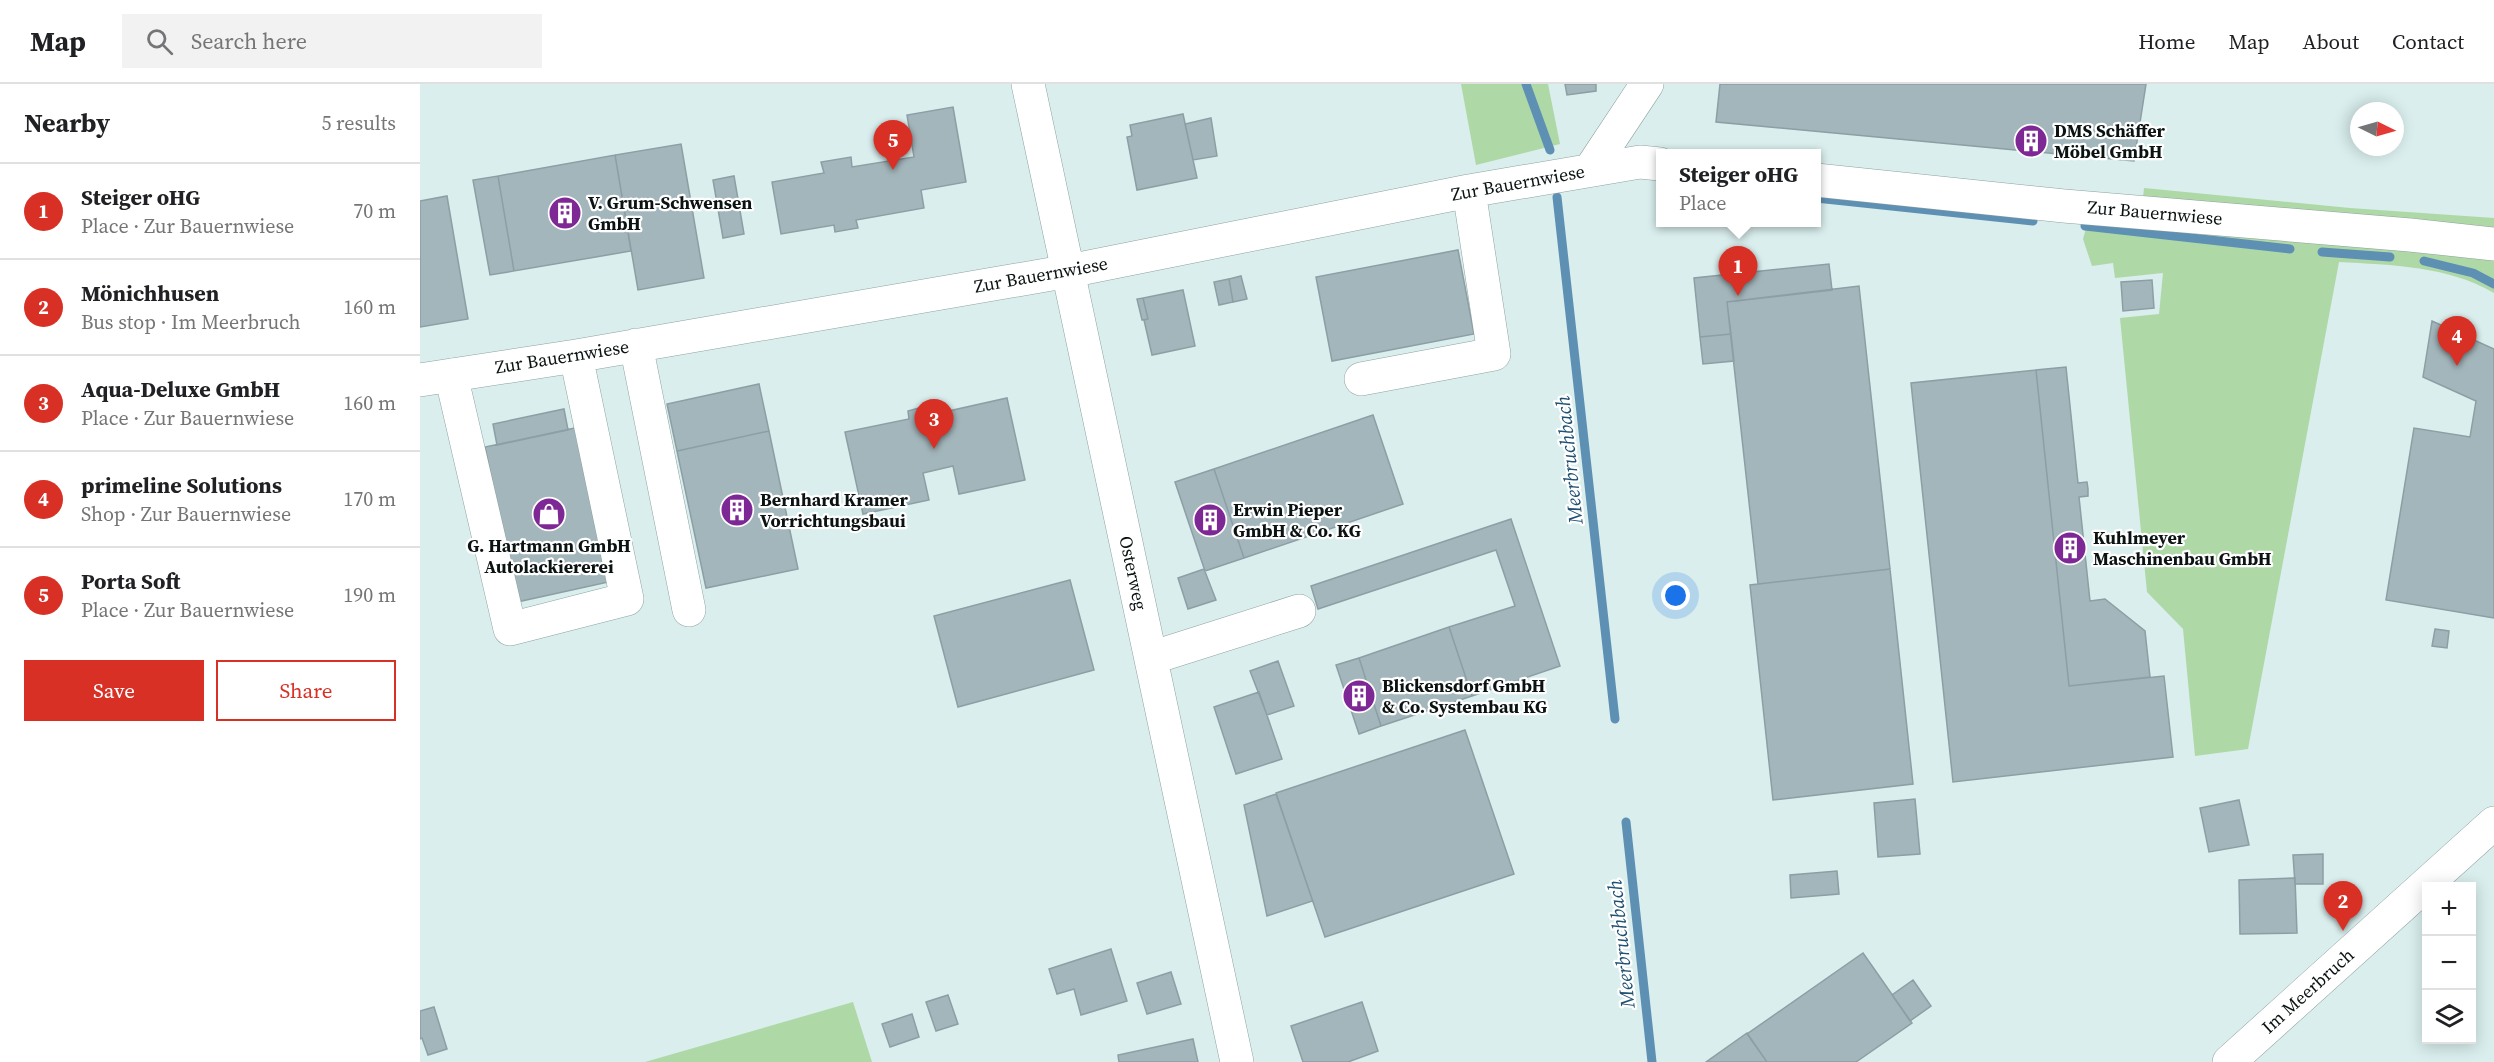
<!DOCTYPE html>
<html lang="en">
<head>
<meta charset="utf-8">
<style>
  :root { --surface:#fff; --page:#f2f2f2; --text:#202124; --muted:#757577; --line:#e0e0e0; --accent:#d93025 }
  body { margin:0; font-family:"Source Serif 4",serif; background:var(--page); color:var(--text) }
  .controls { position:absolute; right:18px; bottom:18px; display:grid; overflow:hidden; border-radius:0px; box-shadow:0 3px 15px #0003 }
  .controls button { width:54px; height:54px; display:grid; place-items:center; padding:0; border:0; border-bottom:2px solid var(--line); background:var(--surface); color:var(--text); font:30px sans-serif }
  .compass { position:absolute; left:1930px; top:18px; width:54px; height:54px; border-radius:50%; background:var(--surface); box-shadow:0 3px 15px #0003; rotate:95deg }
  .you { position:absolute; left:1256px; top:512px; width:21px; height:21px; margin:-15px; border:4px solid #fff; border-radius:50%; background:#1a73e8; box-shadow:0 0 0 9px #1a73e833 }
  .badge { display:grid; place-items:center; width:39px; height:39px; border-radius:50%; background:var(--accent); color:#fff; font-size:20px; font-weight:700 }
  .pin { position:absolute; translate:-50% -50px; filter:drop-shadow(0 2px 3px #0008) }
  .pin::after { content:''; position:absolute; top:32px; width:21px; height:18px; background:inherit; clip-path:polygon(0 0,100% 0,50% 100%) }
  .popup { position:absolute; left:1236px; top:65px; width:165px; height:78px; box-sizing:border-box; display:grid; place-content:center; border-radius:0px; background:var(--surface); filter:drop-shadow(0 2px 4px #0005); font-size:20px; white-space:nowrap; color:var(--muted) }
  .popup b { font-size:22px; color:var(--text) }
  .popup::after { content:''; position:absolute; left:50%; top:100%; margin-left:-12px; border:12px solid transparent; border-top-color:var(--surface) }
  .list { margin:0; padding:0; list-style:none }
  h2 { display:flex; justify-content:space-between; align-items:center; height:78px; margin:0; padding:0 24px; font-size:26px }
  h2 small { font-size:20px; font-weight:400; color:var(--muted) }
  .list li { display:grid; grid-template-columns:39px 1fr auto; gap:18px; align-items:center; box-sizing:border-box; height:96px; padding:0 24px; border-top:2px solid var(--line) }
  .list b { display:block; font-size:22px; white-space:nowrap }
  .list p { margin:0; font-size:20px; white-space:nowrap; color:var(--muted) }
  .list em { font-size:20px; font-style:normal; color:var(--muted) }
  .actions { display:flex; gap:12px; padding:18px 24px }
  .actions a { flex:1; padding:14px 0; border:2px solid var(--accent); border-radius:0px; text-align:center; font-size:21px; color:var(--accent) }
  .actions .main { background:var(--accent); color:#fff }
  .icon { flex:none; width:33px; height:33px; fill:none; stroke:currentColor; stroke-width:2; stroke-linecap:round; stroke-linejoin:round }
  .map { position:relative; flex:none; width:2074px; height:978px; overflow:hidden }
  header { display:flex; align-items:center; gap:36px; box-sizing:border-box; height:84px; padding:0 30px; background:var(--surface); border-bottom:2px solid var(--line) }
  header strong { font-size:28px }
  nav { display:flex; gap:33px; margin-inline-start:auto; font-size:21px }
  .search { width:420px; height:54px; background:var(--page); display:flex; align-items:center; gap:15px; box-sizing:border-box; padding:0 21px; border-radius:0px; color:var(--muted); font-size:22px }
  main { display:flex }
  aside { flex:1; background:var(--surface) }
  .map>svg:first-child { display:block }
</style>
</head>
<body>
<header>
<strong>Map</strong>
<div class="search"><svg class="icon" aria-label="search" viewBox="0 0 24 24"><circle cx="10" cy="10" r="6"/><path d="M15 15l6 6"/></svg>Search here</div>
<nav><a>Home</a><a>Map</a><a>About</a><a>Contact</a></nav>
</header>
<main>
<aside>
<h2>Nearby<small>5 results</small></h2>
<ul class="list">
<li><span class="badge">1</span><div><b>Steiger oHG</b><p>Place · Zur Bauernwiese</p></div><em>70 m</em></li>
<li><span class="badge">2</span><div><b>Mönichhusen</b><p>Bus stop · Im Meerbruch</p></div><em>160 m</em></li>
<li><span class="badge">3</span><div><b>Aqua-Deluxe GmbH</b><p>Place · Zur Bauernwiese</p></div><em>160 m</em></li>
<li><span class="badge">4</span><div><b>primeline Solutions</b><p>Shop · Zur Bauernwiese</p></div><em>170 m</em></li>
<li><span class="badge">5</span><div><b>Porta Soft</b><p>Place · Zur Bauernwiese</p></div><em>190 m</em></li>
</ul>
<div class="actions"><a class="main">Save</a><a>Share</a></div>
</aside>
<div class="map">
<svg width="2074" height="978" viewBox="0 0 2074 978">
  <rect width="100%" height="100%" fill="#d9eeed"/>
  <path fill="#afd8a7" d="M1041 0H1128L1140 60 1056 81Z
    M1724 104 1930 124 2074 134V209C2028 182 1972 181 1919 178L1828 665 1775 672 1763 545 1727 508 1700 234 1739 230 1743 189 1695 194 1693 179 1672 182 1663 155 1668 137 1721 135Z
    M433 918 452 978H225Z"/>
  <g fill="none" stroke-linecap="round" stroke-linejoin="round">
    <path stroke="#5e90b4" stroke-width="9" d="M1106 0 1130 66
      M1137 113 1195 635
      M1396 114 1613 137
      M1665 142 1870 165
      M1902 168 1970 173
      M2004 177 2053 189 2074 200
      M1206 738 1232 978"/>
  </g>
  <path fill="#a3b6bb" stroke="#8c9fa4" stroke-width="1.5" d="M1145 0H1176V7L1147 11Z
    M1300 0H1726L1714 77 1296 38Z
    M533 23 546 98 501 106 504 124 436 136 438 144 415 148 414 141 361 150 352 98 404 89 401 78 431 73 432 83 494 73 487 31Z
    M763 30 777 94 717 106 707 53 712 52 710 41Z
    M791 34 797 72 773 76 765 40Z
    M261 60 284 194 218 206 195 71Z
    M195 71 211 167 94 187 78 92Z
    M78 92 94 187 70 191 53 96Z
    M314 92 324 150 303 154 293 96Z
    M27 112 48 235 0 243V117Z
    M1038 166 1054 250 912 277 896 193Z
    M1409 180 1412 206 1307 218 1311 250 1280 253 1274 194Z
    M821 192 827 215 813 218 809 195Z
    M809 195 813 218 799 221 794 198Z
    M1732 196 1734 224 1703 227 1701 198Z
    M1439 202 1470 485 1338 500 1307 218Z
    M763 206 775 262 732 271 724 236 728 235 723 214Z
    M723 214 728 235 722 236 717 215Z
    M2012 237 2074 265V534L1966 516 1994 344 2050 353 2056 317 2003 293Z
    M1311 250 1314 277 1283 280 1280 253Z
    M1646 283 1658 399 1667 398 1668 405V412L1659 413 1670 517 1685 515 1725 547 1730 593 1649 602 1616 286Z
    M1616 286 1649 602 1744 592 1753 673 1533 698 1491 299Z
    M339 300 349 347 257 367 247 320Z
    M587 314 605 396 539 410 533 382 503 389 509 416 443 430 425 348 489 335 488 327 506 322 522 319 524 328Z
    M144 325 148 346 77 361 73 340Z
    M953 331 983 420 824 474 794 385Z
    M160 343 193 497 97 518 65 363Z
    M349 347 378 485 286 504 257 367Z
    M794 385 824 474 785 487 755 398Z
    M1091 435 1140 582 1052 612 1029 543 1095 522 1076 466 898 525 891 502Z
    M784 485 796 516 768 525 758 494Z
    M1470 485 1493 700 1353 716 1330 501Z
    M650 496 674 586 538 623 514 532Z
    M1029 543 1052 612 961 642 939 574Z
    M2015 545 2029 547 2027 564 2012 562Z
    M939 574 961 642 939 650 916 581Z
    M858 577 874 622 847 631 830 587Z
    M839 608 862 675 816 690 794 623Z
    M1045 646 1094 790 905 853 856 709Z
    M856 710 893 818 892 817 847 832 824 721Z
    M1495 715 1500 770 1458 773 1454 719Z
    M1819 716 1829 761 1789 768 1780 724Z
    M1903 770V800H1875L1873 771Z
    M1417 787 1419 810 1371 814 1370 791Z
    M1875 794 1877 849 1820 850 1819 796Z
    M691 865 707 917 661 931 654 905 637 910 629 885Z
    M1443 869 1492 939 1436 978H1347L1327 950Z
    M751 888 761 920 727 930 717 899Z
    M1493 896 1511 922 1490 937 1472 911Z
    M528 911 538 940 516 947 506 918Z
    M942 918 958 967 928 978H883L871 942Z
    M14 923 27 965 8 971 2 954 0 955V927Z
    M492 930 499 953 470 963 462 940Z
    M1327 949 1347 978H1286Z
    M773 955 778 978H699L698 971Z"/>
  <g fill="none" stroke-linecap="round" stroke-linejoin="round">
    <g stroke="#8ea2a0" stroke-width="34">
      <path id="minor" d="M608 0 817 978
        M1170 86 1227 0
        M1396 96 1644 122 1990 151 2074 160
        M216 261 269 526
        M31 291 90 545 207 515 156 272
        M941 295 1074 270 1049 107
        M0 296 156 272 649 187 1049 107 1220 78 1240 80
        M731 574 879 527
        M1809 978 2074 739"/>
    </g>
    <use href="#minor" stroke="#fff" stroke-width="33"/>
  </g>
  <defs>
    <g id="building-disc" transform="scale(1.725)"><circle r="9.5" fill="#7e2896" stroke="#fff"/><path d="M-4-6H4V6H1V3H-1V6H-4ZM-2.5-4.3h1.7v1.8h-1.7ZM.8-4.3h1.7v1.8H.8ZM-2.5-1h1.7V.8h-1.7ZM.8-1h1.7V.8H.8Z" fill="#fff"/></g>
    <g id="shop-disc" transform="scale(1.725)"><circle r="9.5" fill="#7e2896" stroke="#fff"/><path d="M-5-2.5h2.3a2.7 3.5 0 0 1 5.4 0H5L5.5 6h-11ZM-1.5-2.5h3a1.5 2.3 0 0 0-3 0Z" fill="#fff"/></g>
  </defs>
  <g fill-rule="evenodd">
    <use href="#building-disc" x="1611" y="57"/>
    <use href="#building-disc" x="145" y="129"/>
    <use href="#building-disc" x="317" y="426"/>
    <use href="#shop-disc" x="129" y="430"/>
    <use href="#building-disc" x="790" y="436"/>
    <use href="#building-disc" x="1650" y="464"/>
    <use href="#building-disc" x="939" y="612"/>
  </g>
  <g text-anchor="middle" stroke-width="4.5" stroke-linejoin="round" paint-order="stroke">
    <g font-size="18" font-weight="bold" fill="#0b1212" stroke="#fff" text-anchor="start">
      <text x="1634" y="53">DMS Schäffer<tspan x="1634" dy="21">Möbel GmbH</tspan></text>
      <text x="168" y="125">V. Grum-Schwensen<tspan x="168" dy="21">GmbH</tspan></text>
      <text x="340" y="422">Bernhard Kramer<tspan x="340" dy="21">Vorrichtungsbaui</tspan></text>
      <text x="813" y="432">Erwin Pieper<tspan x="813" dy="21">GmbH &amp; Co. KG</tspan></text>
      <text x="1673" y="460">Kuhlmeyer<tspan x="1673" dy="21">Maschinenbau GmbH</tspan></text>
      <text x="129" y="468" text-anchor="middle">G. Hartmann GmbH<tspan x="129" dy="21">Autolackiererei</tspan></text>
      <text x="962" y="608">Blickensdorf GmbH<tspan x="962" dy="21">&amp; Co. Systembau KG</tspan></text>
    </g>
    <g font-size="18" fill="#0b1212" stroke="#fff">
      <text transform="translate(1098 99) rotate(-10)" y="6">Zur Bauernwiese</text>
      <text transform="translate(1735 129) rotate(5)" y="6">Zur Bauernwiese</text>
      <text transform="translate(621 191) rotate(-10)" y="6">Zur Bauernwiese</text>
      <text transform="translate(142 273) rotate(-9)" y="6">Zur Bauernwiese</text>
      <text transform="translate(713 489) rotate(78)" y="6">Osterweg</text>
      <text transform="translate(1888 907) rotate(-42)" y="6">Im Meerbruch</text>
    </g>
    <g font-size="20" font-style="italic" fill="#1f5173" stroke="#fff">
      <text transform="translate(1149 376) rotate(-96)" y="7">Meerbruchbach</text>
      <text transform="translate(1201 860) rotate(-96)" y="7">Meerbruchbach</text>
    </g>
  </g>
</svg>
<div class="controls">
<button>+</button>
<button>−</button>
<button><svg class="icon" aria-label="layers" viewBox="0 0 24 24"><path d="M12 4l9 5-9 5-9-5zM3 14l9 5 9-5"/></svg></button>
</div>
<svg class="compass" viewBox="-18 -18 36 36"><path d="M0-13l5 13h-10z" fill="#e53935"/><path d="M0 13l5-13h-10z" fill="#757577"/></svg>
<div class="you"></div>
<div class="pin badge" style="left:1318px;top:212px">1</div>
<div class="popup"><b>Steiger oHG</b>Place</div>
<div class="pin badge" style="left:1923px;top:847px">2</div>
<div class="pin badge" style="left:514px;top:365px">3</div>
<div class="pin badge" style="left:2037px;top:282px">4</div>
<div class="pin badge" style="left:473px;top:86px">5</div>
</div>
</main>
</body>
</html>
